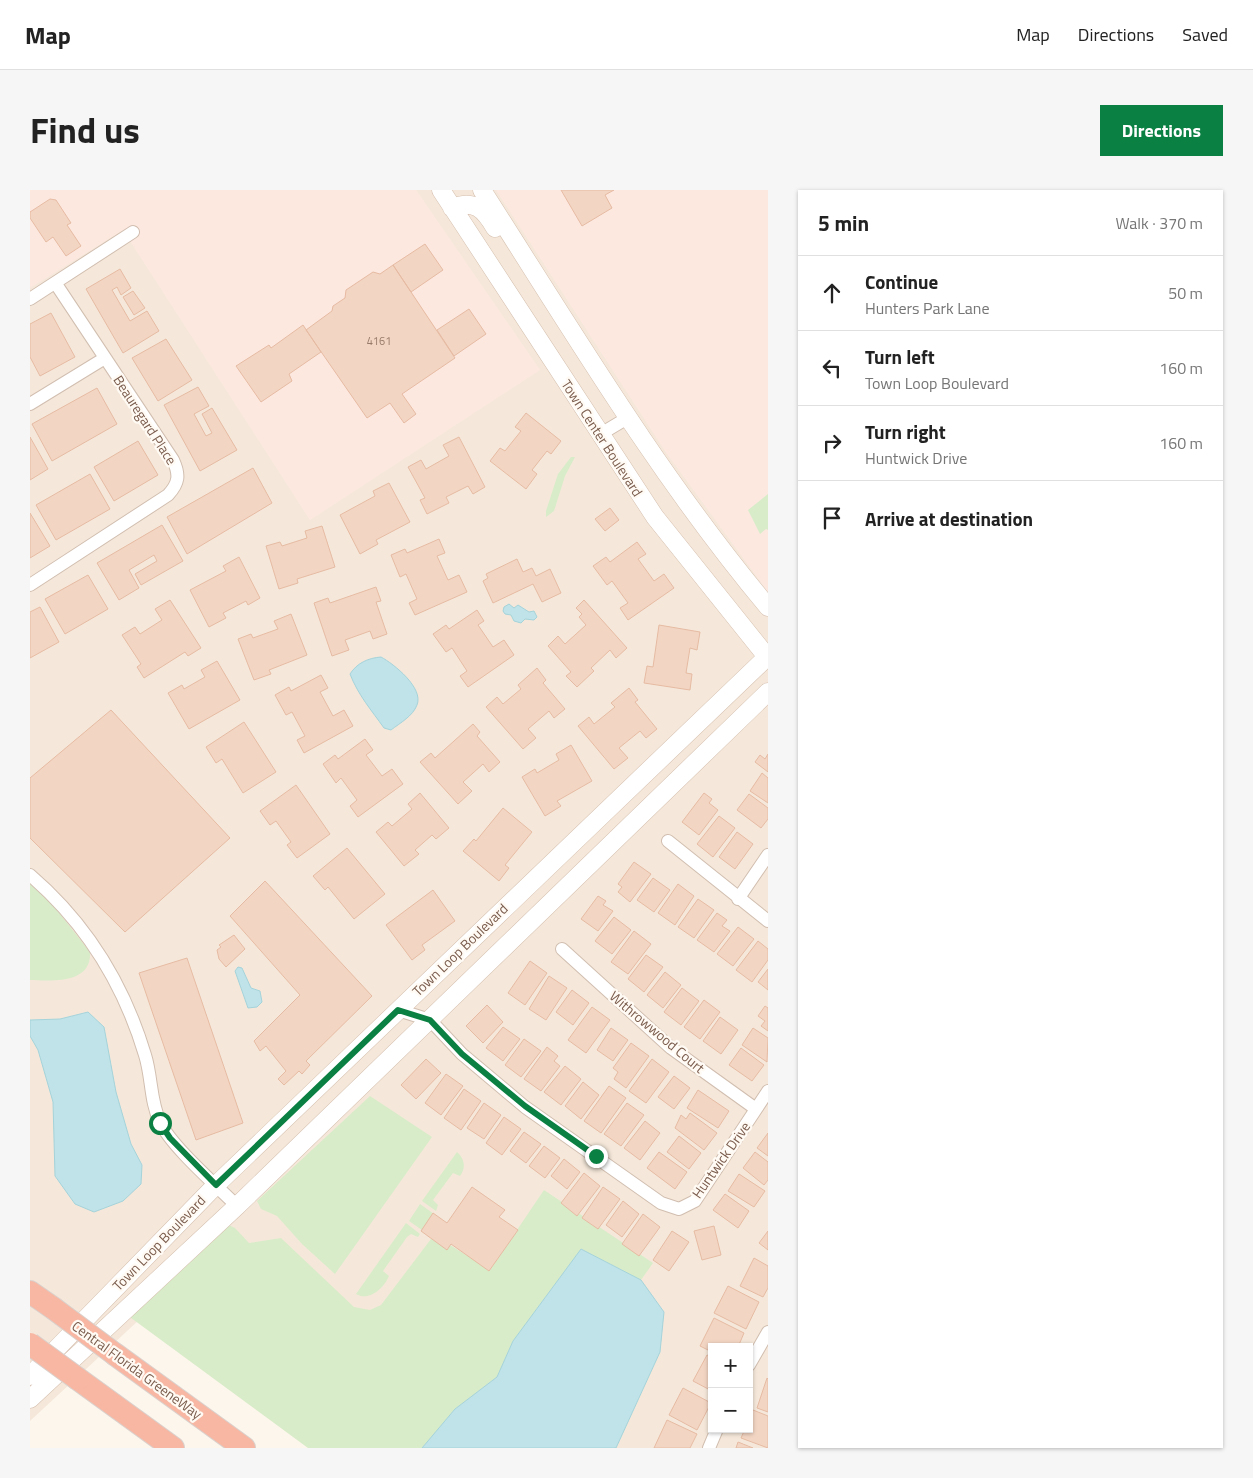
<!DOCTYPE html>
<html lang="en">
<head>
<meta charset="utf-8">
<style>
  :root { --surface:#fff; --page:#f6f6f6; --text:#222; --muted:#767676; --line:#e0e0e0; --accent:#0b8043 }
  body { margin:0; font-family:"Titillium Web",sans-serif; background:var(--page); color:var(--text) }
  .controls { position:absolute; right:15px; bottom:15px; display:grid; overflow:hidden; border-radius:0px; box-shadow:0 1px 4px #0004 }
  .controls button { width:45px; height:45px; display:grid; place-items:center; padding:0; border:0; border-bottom:1px solid var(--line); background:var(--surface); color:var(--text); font:25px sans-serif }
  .stop { position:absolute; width:15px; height:15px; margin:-11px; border:4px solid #0b8043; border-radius:50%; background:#fff }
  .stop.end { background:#0b8043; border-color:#fff; box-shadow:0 1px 5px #0008 }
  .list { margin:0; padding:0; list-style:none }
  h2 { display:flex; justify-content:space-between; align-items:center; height:65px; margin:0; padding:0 20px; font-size:21px }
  h2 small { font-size:16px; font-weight:400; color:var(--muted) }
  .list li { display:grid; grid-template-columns:32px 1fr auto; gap:15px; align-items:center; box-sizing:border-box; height:75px; padding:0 20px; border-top:1px solid var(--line) }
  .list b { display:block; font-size:19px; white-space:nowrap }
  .list p { margin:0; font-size:16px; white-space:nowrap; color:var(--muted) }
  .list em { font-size:16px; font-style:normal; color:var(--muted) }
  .icon { flex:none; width:28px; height:28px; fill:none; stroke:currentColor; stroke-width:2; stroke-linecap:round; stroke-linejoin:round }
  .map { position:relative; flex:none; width:738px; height:1258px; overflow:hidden; border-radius:0px }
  header { display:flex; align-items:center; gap:30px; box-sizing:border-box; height:70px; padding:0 25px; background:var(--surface); border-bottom:1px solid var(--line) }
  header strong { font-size:24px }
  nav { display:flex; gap:28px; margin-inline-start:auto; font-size:18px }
  .intro { display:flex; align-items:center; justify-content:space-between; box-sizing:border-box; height:120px; padding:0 30px }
  h1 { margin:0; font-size:35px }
  .button { padding:12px 22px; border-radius:0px; background:var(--accent); color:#fff; font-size:18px; font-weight:700 }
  main { display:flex; gap:30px; padding:0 30px }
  aside { flex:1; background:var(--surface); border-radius:0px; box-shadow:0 1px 4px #0004 }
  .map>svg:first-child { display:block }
</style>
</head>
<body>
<header>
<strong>Map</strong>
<nav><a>Map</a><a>Directions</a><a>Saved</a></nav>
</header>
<div class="intro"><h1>Find us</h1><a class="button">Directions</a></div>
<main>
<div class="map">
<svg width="738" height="1258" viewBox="0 0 738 1258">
  <rect width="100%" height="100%" fill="#fdf6ec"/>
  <path fill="#f5e8da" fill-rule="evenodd" d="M0 0H738V1258H317L123 1117 0 1231ZM682 1157H719V1239H682Z"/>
  <path fill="#fde8e0" d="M0 0H386L510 180 280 330 93 40 0 98Z
    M466 0H738V402L635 261Z"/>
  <path fill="#d8ecc9" d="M541 267H545L535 286 524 321 516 327V321L528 284Z
    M738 304V340L736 339 730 344 718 320Z
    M0 694 15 705 60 762C62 794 22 791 0 790Z
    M340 906 402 947 305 1084 272 1054 247 1026 231 1019 227 1011Z
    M427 962C435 969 436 978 430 986L423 983 403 1010 408 1015 406 1021 392 1011Z
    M514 1000 623 1073 611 1090 551 1059 483 1151 467 1187 425 1219 392 1258H278L93 1122 190 1031 205 1038 219 1053 251 1048 324 1117 340 1120 351 1115 404 1045 460 1080Z
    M390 1014 404 1024 392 1040 379 1031Z
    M376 1033 390 1044 388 1047 381 1044 377 1047 353 1081 359 1086C354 1098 339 1112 326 1104Z"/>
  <path fill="#bfe3e8" stroke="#a5d3da" d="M479 414 484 418 488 415 499 422 504 421 507 427 504 430 495 429 491 433 484 431 481 425 475 424 473 421 474 417Z
    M351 467C364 474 394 498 387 515 383 526 370 533 361 540L354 538C342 521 328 505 320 484 327 473 338 468 351 467Z
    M208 777 212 778 221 798 230 801 232 812 227 817 218 818 205 781Z
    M58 822 74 837 86 902 101 954 112 975 111 994 93 1011 64 1022 45 1014 25 986 23 912 8 860 0 846V830L30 829Z
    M551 1059 611 1090 634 1122 630 1162 586 1258H392L425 1219 467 1187 483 1151Z"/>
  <path fill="#f3d5c3" stroke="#e6bba3" d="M531 0H584L575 5 582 18 552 36Z
    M20 9 26 10 41 33 37 35 51 56 36 66 23 47 16 52 0 28V22Z
    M395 54 413 80 381 102 363 75Z
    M363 75 425 168 372 204 386 224 374 233 360 213 337 228 276 140 302 121 303 116 315 108 316 100 343 82 350 84Z
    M90 79 101 98 91 105 87 97 82 100 100 131 117 121 129 141 93 163 56 99Z
    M103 101 115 118 104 125 93 107Z
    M439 119 456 144 424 166 407 140Z
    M21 123 45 167 10 186 0 167V134Z
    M273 135 291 162 259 184 262 191 231 212 206 176 239 155 241 158Z
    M136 149 162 190 128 211 102 168Z
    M168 197 179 216 164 224 176 246 182 243 172 224 182 218 207 260 170 281 134 215Z
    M67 198 87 234 22 271 2 234Z
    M496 223 531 251 521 264 517 261 502 280 507 284 496 299 460 271 470 258 475 261 491 241 485 237Z
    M0 247 18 279 0 290Z
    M429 247 455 297 443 304 438 296 416 307 419 313 397 324 390 310 395 308 378 277 391 270 396 279 419 266 413 255Z
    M108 251 128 285 84 311 64 277Z
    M223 278 242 313 157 364 137 327Z
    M60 284 80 319 26 350 6 315Z
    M359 293 380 332 346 350 348 354 330 364 310 325 345 306 343 301Z
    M580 318 589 330 575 341 565 329Z
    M0 323 20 356 0 368Z
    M132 335 153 371 111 395 105 384 127 371 124 365 99 380 109 398 89 410 67 373Z
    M292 336 305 377 267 389 268 393 249 399 236 356 250 352 252 356 277 348 275 341Z
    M409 349 415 363 407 366 418 390 429 385 437 402 385 425 379 413 387 409 376 384 370 387 361 365 375 359 377 363Z
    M607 352 616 364 608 369 624 391 634 384 644 398 598 430 590 418 598 413 582 391 577 395 563 376 576 367 580 372Z
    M209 367 230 408 218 415 216 411 193 423 196 428 179 437 160 400 196 381 193 376Z
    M487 369 493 382 502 378 506 386 520 379 531 403 512 412 503 394 463 413 453 391 458 388 456 384Z
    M58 385 78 419 35 444 15 409Z
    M346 397 351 411 346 412 357 444 343 449 340 441 315 450 319 460 302 466 284 413 298 408 300 413Z
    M140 410 171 458 158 466 155 462 114 488 107 477 111 474 92 445 105 437 110 444 132 430 125 419Z
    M554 410 597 458 586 468 580 460 561 478 564 481 547 497 536 486 541 482 518 456 528 446 535 454 556 435 549 427 552 424 546 418Z
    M10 417 29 452 0 468V422Z
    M447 420 454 431 448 435 463 457 474 450 484 465 438 497 430 486 437 481 422 458 416 462 403 444 416 435 419 439Z
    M261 424 277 465 239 480 241 484 224 490 208 449 221 444 223 448 248 439 244 431Z
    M629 435 670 442 667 460 660 458 656 483 662 484 660 500 614 493 617 476 623 477Z
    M187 471 210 510 159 539 138 503 152 495 154 499 175 487 171 480Z
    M507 478 516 490 513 493 535 519 524 528 519 521 498 539 506 548 493 559 456 517 467 507 473 514 491 499 488 495Z
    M291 485 298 498 290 502 303 526 314 520 323 536 274 563 267 550 275 546 262 522 256 525 245 505 259 497 261 501Z
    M599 498 608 510 605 512 627 539 616 548 610 541 589 558 598 568 584 579 548 536 559 527 564 534 585 517 581 513Z
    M81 520 200 648 95 742 0 648V588Z
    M214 532 246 582 213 603 192 569 186 573 176 557Z
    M443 534 450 542 447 546 470 572 459 582 453 574 433 592 442 601 428 614 390 572 401 563 405 568Z
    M335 549 343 560 336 565 352 586 362 579 373 594 328 627 320 616 327 610 311 588 306 593 293 574 305 565 308 569Z
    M541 555 562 591 527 611 531 616 515 626 492 587 505 579 507 583 529 570 526 564Z
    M738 564V582L725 572 730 565 735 569Z
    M732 583 738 588V613L720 601Z
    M266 595 300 644 267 668 257 655 261 652 246 631 240 635 230 621Z
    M390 603 419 638 406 649 402 645 385 660 389 664 374 676 346 642 358 632 362 636 382 619 378 614Z
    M674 603 682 609 679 613 688 620 669 645 652 632Z
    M719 604 738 618V629L731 638 707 620Z
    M473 618 502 642 475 675 479 678 469 691 433 661 444 649 446 651Z
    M689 626 705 638 683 667 667 654Z
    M707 642 723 654 705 679 689 667Z
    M317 658 355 704 324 729 298 697 295 700 283 686Z
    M604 672 621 684 600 712 588 702 592 697 588 694Z
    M623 688 640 700 624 722 607 710Z
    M235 691 342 806 276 871 280 875 272 884 269 881 254 895 248 889 256 881 236 856 230 861 224 851 270 805 200 726Z
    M648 694 664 706 645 735 628 723Z
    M403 700 425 731 392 755 395 760 382 770 356 735Z
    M568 706 576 711 573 715 583 721 568 741 551 729Z
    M668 709 684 720 664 748 648 737Z
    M687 723 697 730 692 736 700 741 684 762 667 750Z
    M584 727 601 740 582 764 565 751Z
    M708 737 724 749 703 776 687 764Z
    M604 741 621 754 598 784 581 772Z
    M204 745 215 759 196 777 189 769 187 760 191 757 189 755Z
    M728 751 738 759V770L722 792 706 780Z
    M616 765 633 777 614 802 598 789Z
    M157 768 213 933 166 950 109 783Z
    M500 771 517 783 495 815 478 803Z
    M738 779V800L728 792Z
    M635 782 651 795 633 818 617 805Z
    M519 786 537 798 516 830 499 819Z
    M652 798 669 811 651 835 634 822Z
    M542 800 559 813 543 835 526 822Z
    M674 810 690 822 670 849 654 837Z
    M457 815 473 832 453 853 436 836Z
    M735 816 738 818V841L731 836 735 831 728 826Z
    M562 817 580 830 556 863 538 850Z
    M690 827 708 840 691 864 673 851Z
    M473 837 490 849 473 871 456 858Z
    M581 838 598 850 583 871 567 860Z
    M723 838 738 848 737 872 712 855Z
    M494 849 511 861 491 887 475 875Z
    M601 853 619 866 596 898 584 889 588 882 583 878Z
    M517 857 528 866 524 871 530 876 511 901 494 889Z
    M711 858 734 875 722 891 699 875Z
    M396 869 411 883 386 909 371 895Z
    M622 869 639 882 616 913 599 901Z
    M535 876 551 889 531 915 514 902Z
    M416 884 433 896 411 925 395 913Z
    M644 886 660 898 644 919 628 907Z
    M553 892 569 905 551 929 535 916Z
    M579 896 596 908 571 943 554 931Z
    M434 899 451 911 431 940 414 928Z
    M668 900 699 921 688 938 657 918Z
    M454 913 471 925 454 949 437 938Z
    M597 913 614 925 591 956 574 944Z
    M660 923 687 943 674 960 645 938 651 925 656 929Z
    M474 927 491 939 472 965 456 953Z
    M615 931 630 943 610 970 594 958Z
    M494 942 511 954 496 973 480 961Z
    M738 943V966L727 958Z
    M649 946 671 963 659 979 637 962Z
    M514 956 530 968 515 988 499 976Z
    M629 962 657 982 645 999 617 978Z
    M725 962 738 972V990L734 995 713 978Z
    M534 969 550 982 537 999 521 986Z
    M554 983 570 996 547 1026 531 1013Z
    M709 984 735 1001 724 1017 698 1001Z
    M442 997 475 1020 469 1027 488 1040 459 1081 421 1054 417 1060 391 1041 403 1023 417 1033Z
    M573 997 590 1009 568 1039 552 1028Z
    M695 1004 719 1021 708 1038 683 1020Z
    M593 1011 609 1024 592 1047 576 1035Z
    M613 1024 630 1037 609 1066 592 1054Z
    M684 1036 691 1065 672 1070 664 1041Z
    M642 1041 659 1052 639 1081 623 1070Z
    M738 1041V1060L729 1053Z
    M724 1068 738 1076V1098L733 1107 710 1096Z
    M698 1096 729 1112 716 1139 684 1123Z
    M684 1128 714 1143 708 1157H682V1162L670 1156Z
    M677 1165 682 1167V1201L663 1191Z
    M737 1188 738 1189V1222L727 1218Z
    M653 1198 681 1213 667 1240 639 1225Z
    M723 1220 738 1226V1258L711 1248 715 1239H719V1228Z
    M637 1230 667 1244 660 1258H624Z
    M708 1252 723 1258H706Z"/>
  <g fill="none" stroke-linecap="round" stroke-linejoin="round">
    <g stroke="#d1beb0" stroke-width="14">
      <path id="street" d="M0 109 103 42
        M0 214 75 168
        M569 245 599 227
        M0 395 138 305C149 293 150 285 143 270L26 94
        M638 651 738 731
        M0 685C56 733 94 795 115 865 122 887 120 911 130 932 141 956 186 995 207 1016
        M708 709 738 665
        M532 759 641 858 726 919
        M368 820 400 830 432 864 495 917 631 1013 649 1019 665 1011 738 901
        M719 1175 738 1142
        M679 1258 687 1239"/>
    </g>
    <g stroke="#d6c0b0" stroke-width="19">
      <path id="secondary" d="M411 0 625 327 738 468
        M452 0C543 142 630 288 738 417
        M422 18C444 9 454 19 465 38
        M0 1186 186 995 738 466
        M0 1209 207 1016 738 502"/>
    </g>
    <g stroke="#dad1cd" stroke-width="24">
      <path id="highway" d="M0 1102 23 1118
        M86 1165 214 1258
        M48 1189 143 1258"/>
    </g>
    <use href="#street" stroke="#fff" stroke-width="12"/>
    <use href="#secondary" stroke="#fff" stroke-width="18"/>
    <use href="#highway" stroke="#f7b7a3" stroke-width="22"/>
    <g stroke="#dad1cd" stroke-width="24" stroke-linecap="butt">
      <path id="highway-bridge" d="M23 1118 86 1165
        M0 1154 48 1189"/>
    </g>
    <use href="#highway-bridge" stroke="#f7b7a3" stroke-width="22"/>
  </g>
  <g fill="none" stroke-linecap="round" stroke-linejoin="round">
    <path stroke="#0b8043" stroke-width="6" d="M130 933 140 948 186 995 368 820 400 830 432 864 495 916 566 966"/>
  </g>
  <g text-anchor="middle" stroke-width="4.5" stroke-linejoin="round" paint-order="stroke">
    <g font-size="11" fill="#987a6a">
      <text x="349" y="155">4161</text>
    </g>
    <g font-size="14" fill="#7a5c4d" stroke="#fffaf3">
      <text transform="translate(115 230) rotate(57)" y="5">Beauregard Place</text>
      <text transform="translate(572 248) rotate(57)" y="5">Town Center Boulevard</text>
      <text transform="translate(430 760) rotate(-44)" y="5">Town Loop Boulevard</text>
      <text transform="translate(627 842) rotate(40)" y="5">Withrowwood Court</text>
      <text transform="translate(691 970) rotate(-55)" y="5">Huntwick Drive</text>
      <text transform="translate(129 1053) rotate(-46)" y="5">Town Loop Boulevard</text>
      <text transform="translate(107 1180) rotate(36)" y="5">Central Florida GreeneWay</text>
    </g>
  </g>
</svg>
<div class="controls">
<button>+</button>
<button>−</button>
</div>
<div class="stop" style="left:130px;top:933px"></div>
<div class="stop end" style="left:566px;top:966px"></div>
</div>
<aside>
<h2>5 min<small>Walk · 370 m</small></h2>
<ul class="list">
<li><svg class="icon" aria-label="ahead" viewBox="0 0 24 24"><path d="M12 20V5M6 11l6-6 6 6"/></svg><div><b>Continue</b><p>Hunters Park Lane</p></div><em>50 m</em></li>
<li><svg class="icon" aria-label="left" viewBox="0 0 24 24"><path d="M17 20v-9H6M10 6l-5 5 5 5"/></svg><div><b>Turn left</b><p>Town Loop Boulevard</p></div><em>160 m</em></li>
<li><svg class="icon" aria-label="right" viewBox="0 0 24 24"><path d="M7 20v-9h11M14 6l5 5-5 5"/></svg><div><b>Turn right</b><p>Huntwick Drive</p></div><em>160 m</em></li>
<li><svg class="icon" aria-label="arrive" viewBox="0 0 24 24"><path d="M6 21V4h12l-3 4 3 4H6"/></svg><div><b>Arrive at destination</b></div></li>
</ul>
</aside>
</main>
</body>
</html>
